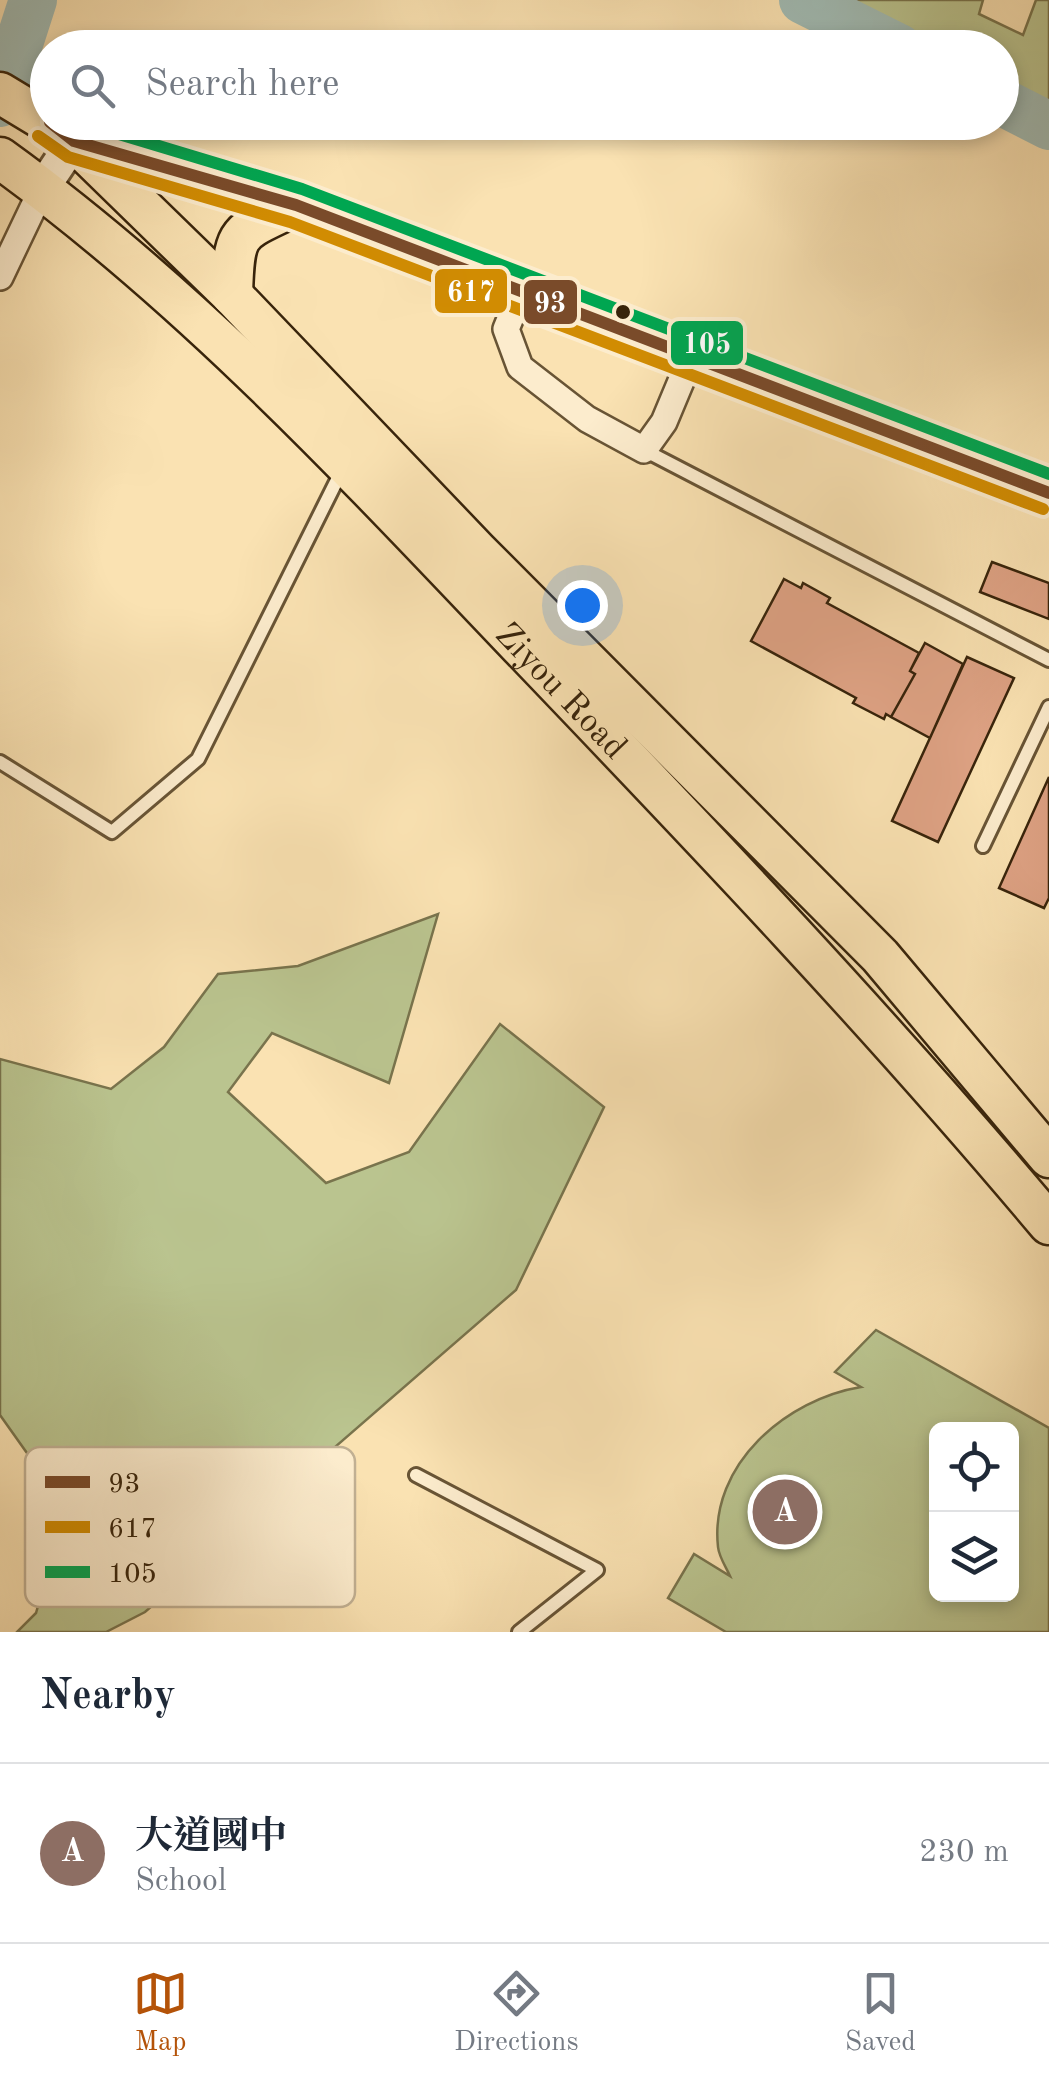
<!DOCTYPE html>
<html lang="en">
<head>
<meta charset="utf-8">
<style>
  :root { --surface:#fff; --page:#f6f6f7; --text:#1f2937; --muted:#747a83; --line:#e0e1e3; --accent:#b45309 }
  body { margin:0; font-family:"Old Standard TT","Noto Serif TC",serif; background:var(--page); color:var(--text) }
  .controls { position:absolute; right:30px; bottom:30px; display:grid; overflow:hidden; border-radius:15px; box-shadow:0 5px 15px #0003 }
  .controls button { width:90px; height:90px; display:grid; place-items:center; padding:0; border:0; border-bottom:2px solid var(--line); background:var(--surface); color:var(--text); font:50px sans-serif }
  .you { position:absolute; left:582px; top:605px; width:35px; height:35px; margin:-25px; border:8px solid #fff; border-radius:50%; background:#1a73e8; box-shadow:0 0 0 15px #1a73e833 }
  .badge { display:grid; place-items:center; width:65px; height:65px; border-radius:50%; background:var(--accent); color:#fff; font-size:32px; font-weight:700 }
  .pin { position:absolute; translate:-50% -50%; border:5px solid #fff; box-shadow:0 2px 10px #0006 }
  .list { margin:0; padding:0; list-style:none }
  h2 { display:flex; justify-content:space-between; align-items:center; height:130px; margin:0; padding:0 40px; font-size:42px }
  h2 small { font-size:32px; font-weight:400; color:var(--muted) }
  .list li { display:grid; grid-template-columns:65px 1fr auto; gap:30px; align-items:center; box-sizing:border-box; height:180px; padding:0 40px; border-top:2px solid var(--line) }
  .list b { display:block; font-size:38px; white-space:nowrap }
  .list p { margin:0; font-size:32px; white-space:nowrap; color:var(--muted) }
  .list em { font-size:32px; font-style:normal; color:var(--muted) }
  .icon { flex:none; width:55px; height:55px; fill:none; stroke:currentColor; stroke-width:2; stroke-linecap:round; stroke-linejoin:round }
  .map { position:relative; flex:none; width:1049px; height:1632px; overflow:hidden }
  .search { position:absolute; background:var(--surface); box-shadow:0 5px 15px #0003; left:30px; right:30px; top:30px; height:110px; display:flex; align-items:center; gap:25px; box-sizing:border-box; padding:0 35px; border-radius:55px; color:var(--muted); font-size:38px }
  .sheet { height:310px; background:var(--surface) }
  nav { display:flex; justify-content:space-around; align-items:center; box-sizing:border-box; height:140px; border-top:2px solid var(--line); background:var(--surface); font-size:28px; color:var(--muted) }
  nav a { display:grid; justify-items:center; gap:5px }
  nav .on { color:var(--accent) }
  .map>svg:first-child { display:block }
</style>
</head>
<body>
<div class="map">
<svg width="1049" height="1632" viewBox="0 0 1049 1632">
  <rect width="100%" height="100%" fill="#fae2b2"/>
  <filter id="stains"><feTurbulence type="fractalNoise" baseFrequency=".002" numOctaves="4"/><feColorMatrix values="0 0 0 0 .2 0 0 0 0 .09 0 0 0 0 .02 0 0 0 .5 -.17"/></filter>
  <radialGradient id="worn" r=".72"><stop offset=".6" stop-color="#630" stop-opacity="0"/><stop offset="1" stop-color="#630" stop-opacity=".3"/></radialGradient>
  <path fill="#bac48f" stroke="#79744d" stroke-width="2.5" fill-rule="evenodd" d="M815 0H983L979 14 1023 35 1036 0H1049V122L1002 95V48L915 47 870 23Z
    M438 914 389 1083 272 1033 228 1092 326 1183 409 1152 500 1024 604 1107 516 1290 145 1612 106 1632H17L36 1613 66 1508 0 1415V1059L111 1089 164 1047 218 974 298 966Z
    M876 1330 1049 1428V1632H726L668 1598 694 1554 730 1576C726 1567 719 1557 718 1547 709 1464 787 1399 861 1387L835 1372ZM936 1430H1012V1594H936Z"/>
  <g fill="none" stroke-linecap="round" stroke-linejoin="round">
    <path stroke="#a1bcb5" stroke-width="48" d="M803 0 899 48
      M1002 102 1049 126
      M0 103 33 0"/>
  </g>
  <path fill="#dea284" stroke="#38240b" stroke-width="2.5" d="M992 562 1049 583V619L980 592Z
    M784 579 801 588 803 583 830 598 827 603 919 653 910 671 915 674 891 717 886 714 884 719 853 703 856 698 751 641Z
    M925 643 963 664 930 738 891 717 915 674 910 671Z
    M967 657 1014 678 938 842 892 821Z
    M1049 777V898L1044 908 999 888Z"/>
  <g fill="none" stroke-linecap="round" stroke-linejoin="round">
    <g stroke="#685435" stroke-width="18">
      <path id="service" d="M644 450 1049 660
        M0 762 112 832 198 759 342 470
        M983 846 1049 707
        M416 1475 597 1570 519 1632"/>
    </g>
    <g stroke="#685435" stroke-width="30">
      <path id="minor" d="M0 277 42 189
        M522 290 506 329 520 367 587 419 644 450 664 422 692 355"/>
    </g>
    <g stroke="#685435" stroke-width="38">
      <path id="tertiary" d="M42 189 74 141 296 205 1049 493"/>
    </g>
    <g stroke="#38240b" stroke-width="45">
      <g id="primary">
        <path d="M0 93 48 122"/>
        <path d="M49 122 74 141 232 295 477 551 880 956 1049 1157"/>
        <path id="s1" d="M0 158C194 298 359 477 523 649 703 837 882 1025 1049 1224"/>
        <path d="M232 295C234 227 237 234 296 205"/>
      </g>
    </g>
    <use href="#service" stroke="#fceccd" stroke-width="12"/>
    <use href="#minor" stroke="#fceccd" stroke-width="25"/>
    <use href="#tertiary" stroke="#fceccd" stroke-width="32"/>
    <use href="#primary" stroke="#fae2b2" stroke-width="40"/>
    <g stroke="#fceccd" stroke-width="20">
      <path id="bus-1" d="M50 122 74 141 296 205 1049 493"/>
    </g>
    <g stroke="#fceccd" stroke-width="20">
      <path id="bus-2" d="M38 136 68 157 290 222 1043 509"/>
    </g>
    <g stroke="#fceccd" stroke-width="20">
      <path id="bus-3" d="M79 122 302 189 1049 474"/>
    </g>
    <use href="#bus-1" stroke="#7a4b2a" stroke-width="12"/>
    <use href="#bus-2" stroke="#d18c02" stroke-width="12"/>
    <use href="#bus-3" stroke="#00a651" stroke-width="12"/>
  </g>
  <circle fill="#38240b" stroke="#fceccd" stroke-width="4" cx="623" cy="312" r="9"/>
  <g text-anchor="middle" stroke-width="8" stroke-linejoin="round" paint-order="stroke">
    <g font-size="35" fill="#38240b" stroke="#fceccd">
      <text dy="12" stroke="none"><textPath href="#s1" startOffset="775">Ziyou Road</textPath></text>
    </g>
  </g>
  <rect x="25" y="1447" width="330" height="160" rx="15" fill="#fceccd" stroke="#c1b093" stroke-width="2.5"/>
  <rect x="45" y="1476" width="45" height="12" fill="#7a4b2a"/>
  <rect x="45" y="1521" width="45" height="12" fill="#d18c02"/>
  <rect x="45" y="1566" width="45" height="12" fill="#00a651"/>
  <g font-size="28" fill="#38240b">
    <text x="108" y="1492">93</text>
    <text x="108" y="1537">617</text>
    <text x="108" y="1582">105</text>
  </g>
  <g stroke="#fceccd" stroke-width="4">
    <rect x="433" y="267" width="76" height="48" rx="10" fill="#d18c02"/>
    <rect x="522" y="278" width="57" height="48" rx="10" fill="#7a4b2a"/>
    <rect x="669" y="319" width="76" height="48" rx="10" fill="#00a651"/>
  </g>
  <g font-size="28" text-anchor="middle" font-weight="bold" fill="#fff">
    <text x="471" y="301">617</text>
    <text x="550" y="312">93</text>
    <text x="707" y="353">105</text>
  </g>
  <rect width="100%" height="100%" filter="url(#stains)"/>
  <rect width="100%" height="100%" fill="url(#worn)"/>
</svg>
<div class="controls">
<button><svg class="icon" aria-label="locate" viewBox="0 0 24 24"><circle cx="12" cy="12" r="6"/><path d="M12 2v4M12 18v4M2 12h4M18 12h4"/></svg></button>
<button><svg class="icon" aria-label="layers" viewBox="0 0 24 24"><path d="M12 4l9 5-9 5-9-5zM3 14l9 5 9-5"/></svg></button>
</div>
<div class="you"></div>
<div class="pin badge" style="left:785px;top:1512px;background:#8d6e63">A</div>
<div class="search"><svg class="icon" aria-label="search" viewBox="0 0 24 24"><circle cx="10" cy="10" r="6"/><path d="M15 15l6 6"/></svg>Search here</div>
</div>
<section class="sheet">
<h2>Nearby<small></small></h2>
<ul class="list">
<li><span class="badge" style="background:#8d6e63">A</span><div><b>大道國中</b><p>School</p></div><em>230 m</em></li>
</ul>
</section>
<nav>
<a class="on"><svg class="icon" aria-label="map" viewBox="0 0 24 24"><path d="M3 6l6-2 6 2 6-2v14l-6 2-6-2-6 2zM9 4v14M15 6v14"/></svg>Map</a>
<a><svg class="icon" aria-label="directions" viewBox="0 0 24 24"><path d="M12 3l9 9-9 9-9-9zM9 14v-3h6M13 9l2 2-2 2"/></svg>Directions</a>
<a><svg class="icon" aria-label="saved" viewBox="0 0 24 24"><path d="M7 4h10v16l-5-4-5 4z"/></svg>Saved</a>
</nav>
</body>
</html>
